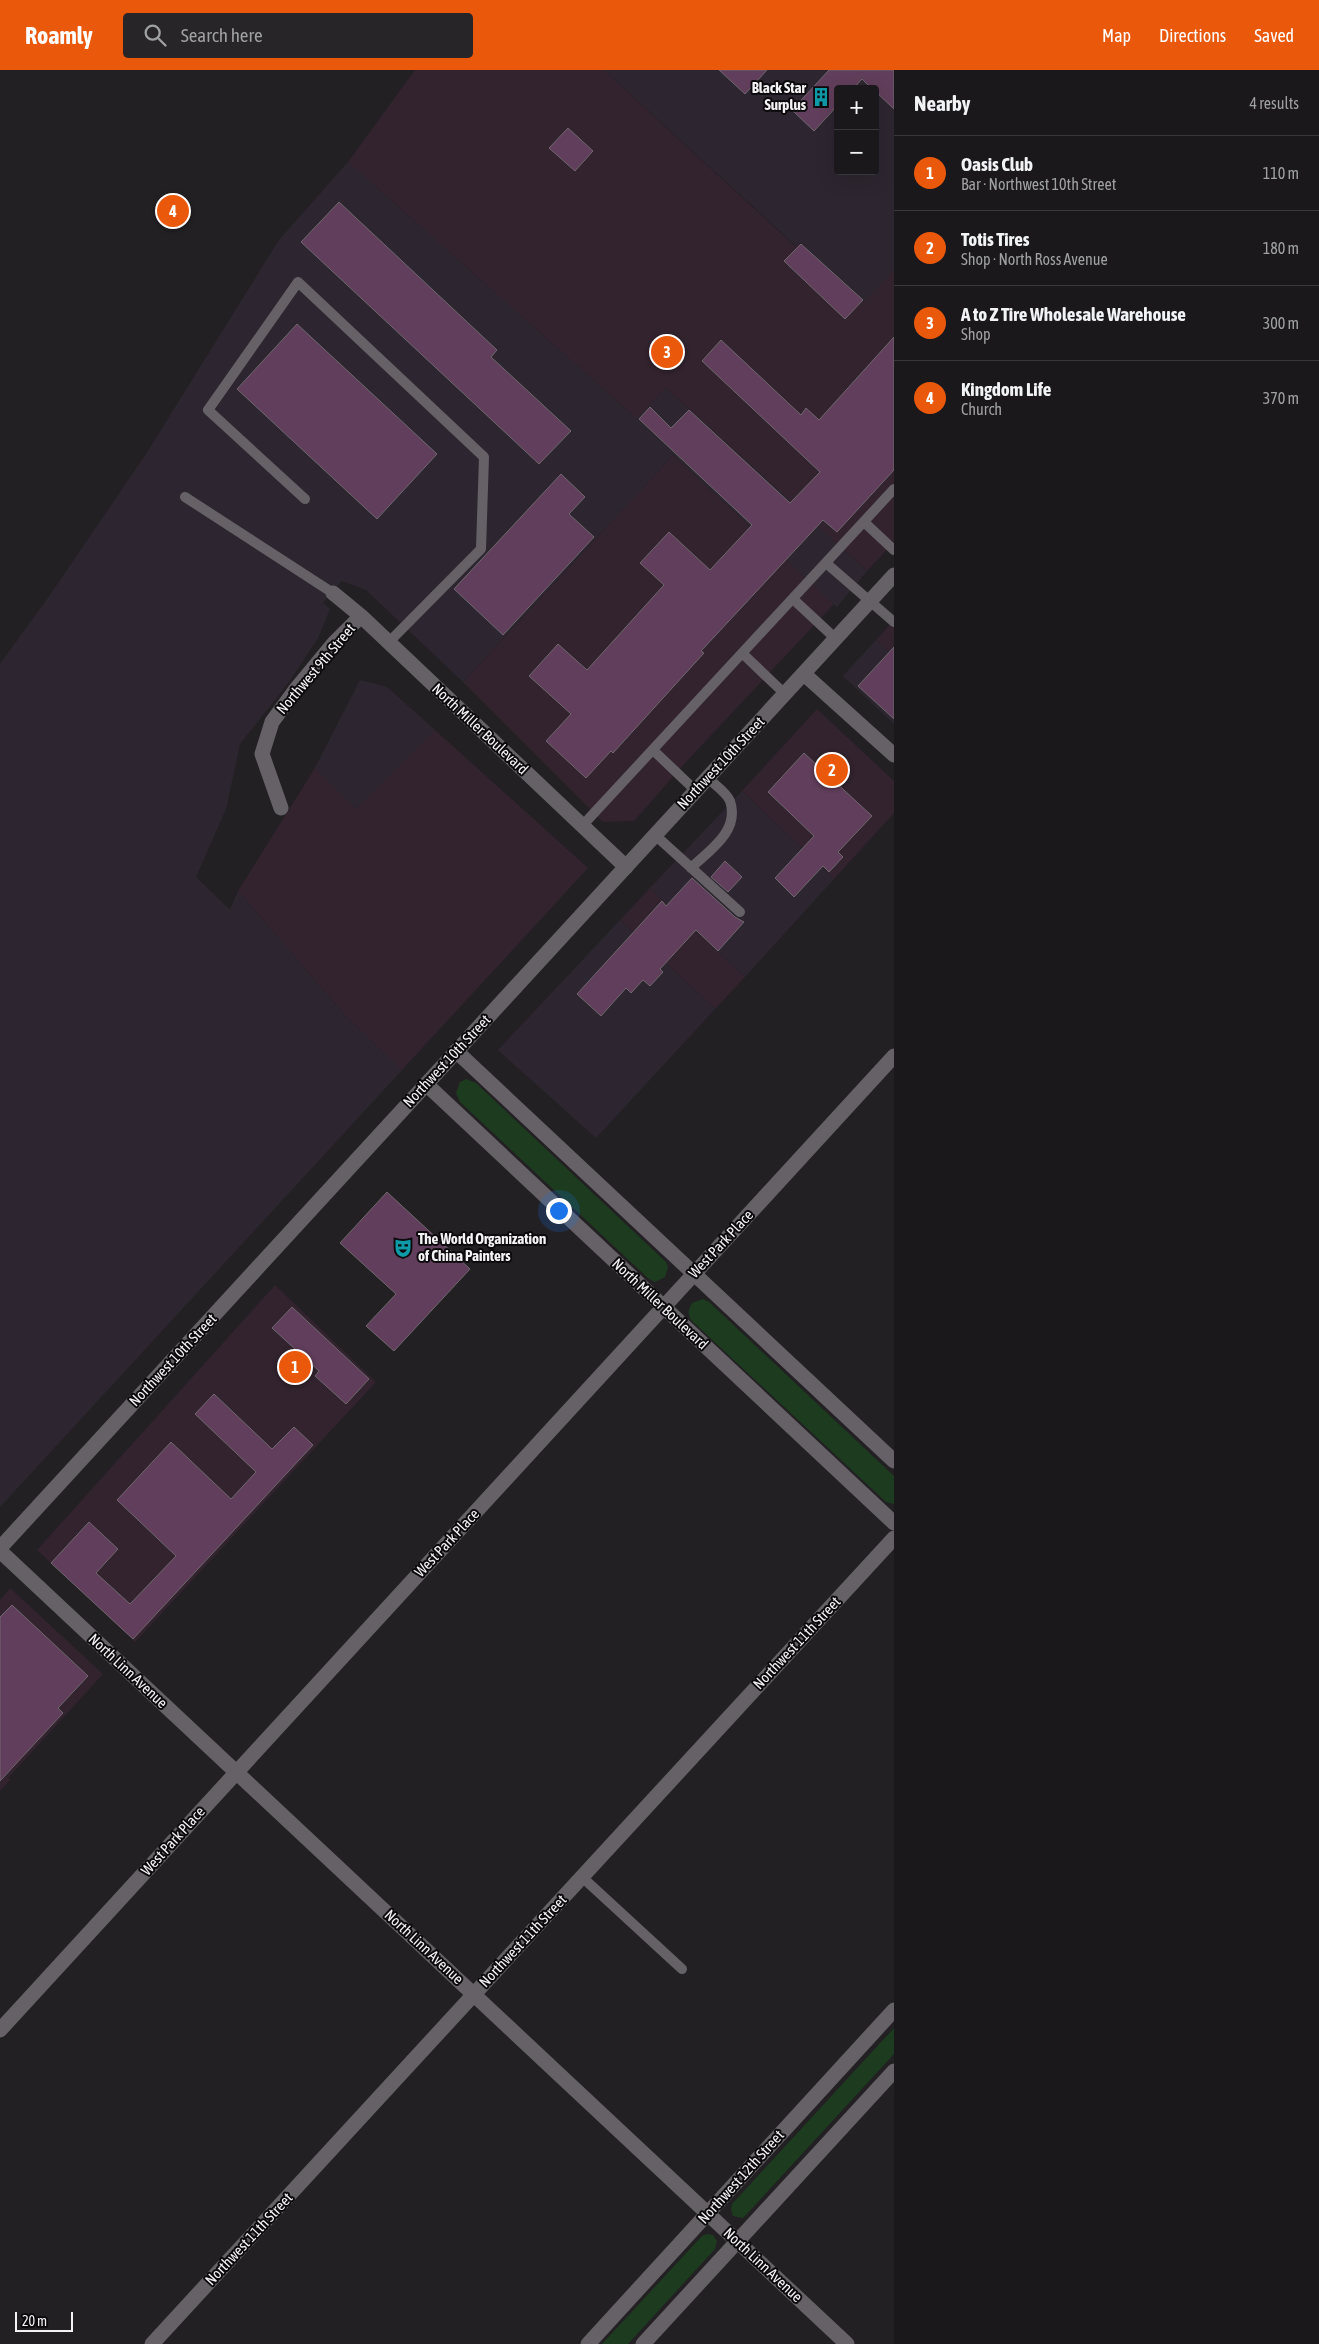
<!DOCTYPE html>
<html lang="en">
<head>
<meta charset="utf-8">
<style>
  :root { --surface:#1a181b; --page:#272528; --text:#f1f3f6; --muted:#9fa0a3; --line:#38373a; --accent:#ea580c }
  body { margin:0; font-family:"Asap Condensed",sans-serif; background:var(--page); color:var(--text) }
  .controls { position:absolute; right:15px; top:15px; display:grid; overflow:hidden; border-radius:5px; box-shadow:0 5px 20px #0002 }
  .controls button { width:45px; height:45px; display:grid; place-items:center; padding:0; border:0; border-bottom:1px solid var(--line); background:var(--surface); color:var(--text); font:25px sans-serif }
  .scale { position:absolute; left:15px; bottom:12px; width:58px; box-sizing:border-box; padding-left:5px; border:2px solid #f5f2f5; border-top:0; font-size:14px; line-height:18px; white-space:nowrap; color:#f5f2f5; -webkit-text-stroke:4px #0c0a0c; paint-order:stroke }
  .you { position:absolute; left:558px; top:1140px; width:18px; height:18px; margin:-12px; border:4px solid #fff; border-radius:50%; background:#1a73e8; box-shadow:0 0 0 8px #1a73e833 }
  .badge { display:grid; place-items:center; width:32px; height:32px; border-radius:50%; background:var(--accent); color:#fff; font-size:16px; font-weight:700 }
  .pin { position:absolute; translate:-50% -50%; border:2px solid #fff; box-shadow:0 1px 5px #0006 }
  .list { margin:0; padding:0; list-style:none }
  h2 { display:flex; justify-content:space-between; align-items:center; height:65px; margin:0; padding:0 20px; font-size:21px }
  h2 small { font-size:16px; font-weight:400; color:var(--muted) }
  .list li { display:grid; grid-template-columns:32px 1fr auto; gap:15px; align-items:center; box-sizing:border-box; height:75px; padding:0 20px; border-top:1px solid var(--line) }
  .list b { display:block; font-size:19px; white-space:nowrap }
  .list p { margin:0; font-size:16px; white-space:nowrap; color:var(--muted) }
  .list em { font-size:16px; font-style:normal; color:var(--muted) }
  .icon { flex:none; width:28px; height:28px; fill:none; stroke:currentColor; stroke-width:2; stroke-linecap:round; stroke-linejoin:round }
  .map { position:relative; flex:none; width:894px; height:2274px; overflow:hidden }
  header { display:flex; align-items:center; gap:30px; box-sizing:border-box; height:70px; padding:0 25px; background:var(--accent); color:#fff }
  header strong { font-size:24px }
  nav { display:flex; gap:28px; margin-inline-start:auto; font-size:18px }
  .search { width:350px; height:45px; background:var(--page); display:flex; align-items:center; gap:12px; box-sizing:border-box; padding:0 18px; border-radius:5px; color:var(--muted); font-size:19px }
  main { display:flex }
  aside { flex:1; background:var(--surface) }
  .map>svg:first-child { display:block }
</style>
</head>
<body>
<header>
<strong>Roamly</strong>
<div class="search"><svg class="icon" aria-label="search" viewBox="0 0 24 24"><circle cx="10" cy="10" r="6"/><path d="M15 15l6 6"/></svg>Search here</div>
<nav><a>Map</a><a>Directions</a><a>Saved</a></nav>
</header>
<main>
<div class="map">
<svg width="894" height="2274" viewBox="0 0 894 2274">
  <rect width="100%" height="100%" fill="#232024"/>
  <path fill="#32232e" d="M415 0H604L795 176 799 172 864 232 894 200V472L867 501 666 318 637 349 348 92Z
    M673 385 834 534 686 692 634 751 603 752 463 612Z
    M894 550V586L876 570Z
    M817 639 894 711V743L834 809 742 721Z
    M435 660 588 798 402 1000 348 949 238 821 315 698 356 739Z
    M650 818 745 907 715 939 620 850Z
    M275 1215 376 1312 135 1572 37 1480Z
    M10 1518 103 1604 8 1708 10 1710 0 1721V1530Z"/>
  <path fill="#2d2630" fill-rule="evenodd" d="M604 0H894V200L865 232 800 172 796 176ZM838 19H875V101H838Z
    M348 92 637 349 666 318 867 501 837 537 673 385 463 612 366 520 342 511 323 533 330 539 318 568 289 612 240 674 226 739 196 807 230 840 238 821 348 949 402 1000 0 1437V594L50 525 146 384 279 170Z
    M876 570 894 586V654L843 606Z
    M360 610 387 617 435 660 356 739 315 698Z
    M742 721 834 809 745 907 650 818Z
    M620 850 715 939 596 1068 498 980Z"/>
  <path fill="#1d3b1f" d="M466 1009 476 1013 666 1192 668 1197 665 1207 655 1212 649 1209 460 1032 456 1023 460 1012Z
    M703 1229 709 1232 894 1406V1434L886 1432 692 1251C687 1244 688 1240 692 1233Z
    M894 1958V1984L746 2145 743 2148 733 2146 731 2139 732 2134Z
    M707 2164 713 2165 717 2171 715 2179 628 2274H602L702 2166Z"/>
  <path fill="#613e5b" stroke="#6e686d" d="M719 0H767L745 24Z
    M829 0H894V39L875 21V19H872L862 9 853 19H838V35L814 61 792 40Z
    M568 58 593 81 575 101 549 78Z
    M339 132 497 280 491 287 571 361 539 394 301 172Z
    M801 174 863 230 845 249 784 191Z
    M297 254 437 384 377 449 237 319Z
    M894 267V400L837 462 823 450 701 581 704 583 613 683 611 681 586 708 546 671 571 644 529 606 558 574 587 600 664 515 640 493 669 462 710 500 752 455 639 349 650 337 671 358 689 340 790 433 820 402 702 291 721 270 801 345 806 338 819 350Z
    M561 404 585 427 569 444 594 467 503 565 454 519Z
    M894 577V649L858 616Z
    M804 683 872 746 838 782 843 787 829 802 823 796 794 827 775 808 814 766 768 722Z
    M725 791 742 807 728 822 711 807Z
    M692 808 735 847 744 852 718 881 696 860 660 899 663 902 650 916 643 910 631 923 626 918 601 946 577 924 662 831 666 836Z
    M387 1122 470 1199 394 1281 366 1256 396 1224 340 1173Z
    M292 1237 369 1309 346 1334 315 1306 319 1301 272 1258Z
    M214 1324 272 1379 294 1357 313 1375 133 1569 51 1493 89 1452 118 1479 96 1503 130 1534 176 1486 117 1430 171 1372 231 1429 256 1402 195 1344Z
    M12 1535 88 1606 58 1638 63 1643 0 1711V1547Z"/>
  <g fill="none" stroke-linecap="round" stroke-linejoin="round">
    <path stroke="#656166" stroke-width="10" d="M185 427 333 523
      M305 429 208 340 298 212 484 387 481 479 389 572
      M864 452 894 480
      M826 493 894 552
      M793 529 836 569
      M742 583 785 624
      M653 680 696 721
      M582 756 894 419
      M655 765 740 842
      M691 798C710 780 740 761 730 731 727 723 714 714 708 708
      M582 1807 682 1899"/>
    <path stroke="#656166" stroke-width="15" d="M333 523 361 546 626 797
      M804 604 894 685
      M281 738 262 684 272 652 296 619 334 573 361 546
      M0 1481 847 2274
      M0 1960 894 986
      M152 2274 894 1468"/>
    <path stroke="#656166" stroke-width="15" d="M456 981 894 1391
      M426 1014 894 1453
      M588 2274 894 1940
      M643 2274 894 2001"/>
    <path stroke="#656166" stroke-width="15" d="M0 1478 894 505"/>
  </g>
  <defs>
    <g id="building-bare" transform="scale(1.5)"><path d="M-4-6H4V6H1V3H-1V6H-4ZM-2.5-4.3h1.7v1.8h-1.7ZM.8-4.3h1.7v1.8H.8ZM-2.5-1h1.7V.8h-1.7ZM.8-1h1.7V.8H.8Z" fill="#0f9aa8" stroke="#0c0a0c" stroke-width="2.5" paint-order="stroke"/></g>
    <g id="theatre-bare" transform="scale(1.5)"><path d="M-5-5.5Q0-4 5-5.5V0Q5 5 0 6Q-5 5-5 0ZM-3.3-2.5H-1v1.5H-3.3ZM1-2.5H3.3v1.5H1ZM-2.8 1Q0 5.5 2.8 1Z" fill="#0f9aa8" stroke="#0c0a0c" stroke-width="2.5" paint-order="stroke"/></g>
  </defs>
  <g fill-rule="evenodd">
    <use href="#building-bare" x="821" y="27"/>
    <use href="#theatre-bare" x="403" y="1178"/>
  </g>
  <g text-anchor="middle" stroke-width="4" stroke-linejoin="round" paint-order="stroke">
    <g font-size="15" font-weight="bold" fill="#f5f2f5" stroke="#0c0a0c" text-anchor="end">
      <text x="806" y="23">Black Star<tspan x="806" dy="17">Surplus</tspan></text>
      <text x="418" y="1174" text-anchor="start">The World Organization<tspan x="418" dy="17">of China Painters</tspan></text>
    </g>
    <g font-size="15" fill="#f5f2f5" stroke="#0c0a0c">
      <text transform="translate(316 599) rotate(-50)" y="5">Northwest 9th Street</text>
      <text transform="translate(480 659) rotate(43)" y="5">North Miller Boulevard</text>
      <text transform="translate(721 693) rotate(-47)" y="5">Northwest 10th Street</text>
      <text transform="translate(447 991) rotate(-47)" y="5">Northwest 10th Street</text>
      <text transform="translate(721 1174) rotate(-47)" y="5">West Park Place</text>
      <text transform="translate(660 1234) rotate(43)" y="5">North Miller Boulevard</text>
      <text transform="translate(173 1290) rotate(-47)" y="5">Northwest 10th Street</text>
      <text transform="translate(447 1473) rotate(-47)" y="5">West Park Place</text>
      <text transform="translate(797 1573) rotate(-47)" y="5">Northwest 11th Street</text>
      <text transform="translate(128 1601) rotate(43)" y="5">North Linn Avenue</text>
      <text transform="translate(173 1771) rotate(-48)" y="5">West Park Place</text>
      <text transform="translate(523 1871) rotate(-47)" y="5">Northwest 11th Street</text>
      <text transform="translate(424 1877) rotate(43)" y="5">North Linn Avenue</text>
      <text transform="translate(741 2107) rotate(-48)" y="5">Northwest 12th Street</text>
      <text transform="translate(249 2169) rotate(-47)" y="5">Northwest 11th Street</text>
      <text transform="translate(763 2195) rotate(43)" y="5">North Linn Avenue</text>
    </g>
  </g>
</svg>
<div class="controls">
<button>+</button>
<button>−</button>
</div>
<div class="scale">20 m</div>
<div class="you"></div>
<div class="pin badge" style="left:295px;top:1297px">1</div>
<div class="pin badge" style="left:832px;top:700px">2</div>
<div class="pin badge" style="left:667px;top:282px">3</div>
<div class="pin badge" style="left:173px;top:141px">4</div>
</div>
<aside>
<h2>Nearby<small>4 results</small></h2>
<ul class="list">
<li><span class="badge">1</span><div><b>Oasis Club</b><p>Bar · Northwest 10th Street</p></div><em>110 m</em></li>
<li><span class="badge">2</span><div><b>Totis Tires</b><p>Shop · North Ross Avenue</p></div><em>180 m</em></li>
<li><span class="badge">3</span><div><b>A to Z Tire Wholesale Warehouse</b><p>Shop</p></div><em>300 m</em></li>
<li><span class="badge">4</span><div><b>Kingdom Life</b><p>Church</p></div><em>370 m</em></li>
</ul>
</aside>
</main>
</body>
</html>
